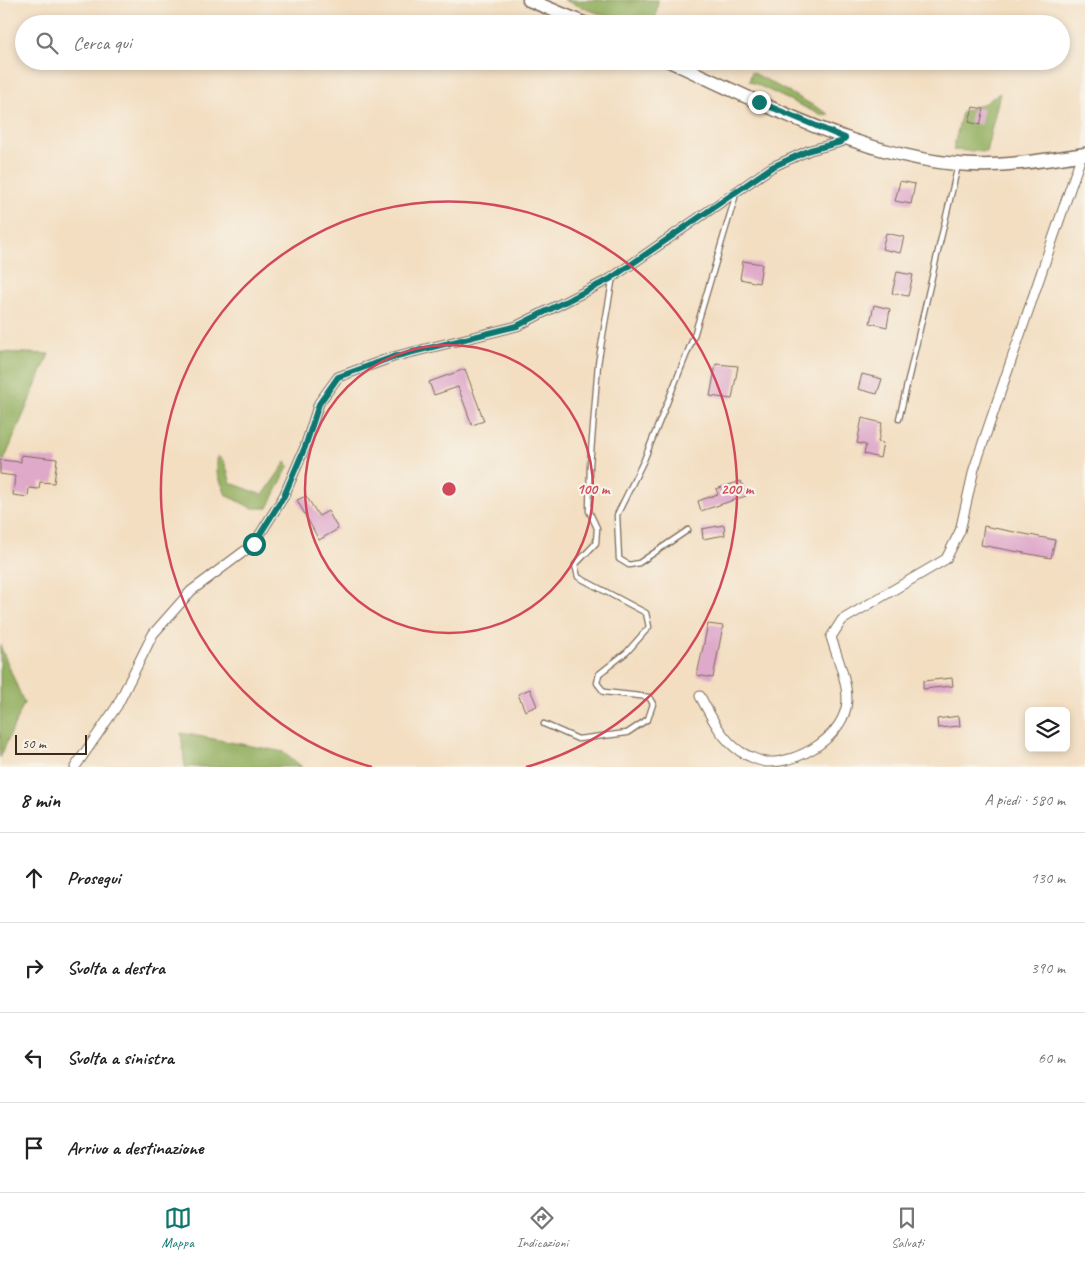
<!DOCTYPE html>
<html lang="it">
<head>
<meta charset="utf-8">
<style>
  :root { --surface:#fff; --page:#f2f2f2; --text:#222; --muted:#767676; --line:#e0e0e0; --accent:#0f766e }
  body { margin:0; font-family:Caveat,sans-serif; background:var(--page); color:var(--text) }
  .controls { position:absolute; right:15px; bottom:15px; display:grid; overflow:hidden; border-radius:8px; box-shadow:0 2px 8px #0003 }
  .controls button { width:45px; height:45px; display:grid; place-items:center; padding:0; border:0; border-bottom:1px solid var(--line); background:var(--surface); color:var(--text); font:25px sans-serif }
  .scale { position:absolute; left:15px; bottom:12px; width:72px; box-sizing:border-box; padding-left:5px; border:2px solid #3b2a1e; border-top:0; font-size:14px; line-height:18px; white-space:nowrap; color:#3b2a1e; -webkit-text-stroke:4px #f7f3e8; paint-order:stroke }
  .stop { position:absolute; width:15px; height:15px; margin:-11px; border:4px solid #0f766e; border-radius:50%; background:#fff }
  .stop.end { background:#0f766e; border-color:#fff; box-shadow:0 1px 5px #0008 }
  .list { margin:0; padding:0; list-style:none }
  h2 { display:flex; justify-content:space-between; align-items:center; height:65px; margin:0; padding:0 20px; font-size:21px }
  h2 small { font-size:16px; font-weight:400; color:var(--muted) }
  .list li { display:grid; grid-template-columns:32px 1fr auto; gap:15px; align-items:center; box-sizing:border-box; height:90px; padding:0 20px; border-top:1px solid var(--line) }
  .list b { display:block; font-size:19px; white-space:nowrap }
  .list em { font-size:16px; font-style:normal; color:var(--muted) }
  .icon { flex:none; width:28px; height:28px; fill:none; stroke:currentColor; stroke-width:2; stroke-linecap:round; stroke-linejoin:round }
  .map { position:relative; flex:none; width:1085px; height:767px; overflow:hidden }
  .search { position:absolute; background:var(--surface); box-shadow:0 2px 8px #0003; left:15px; right:15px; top:15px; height:55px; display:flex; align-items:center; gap:12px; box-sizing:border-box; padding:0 18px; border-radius:28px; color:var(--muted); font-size:19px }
  .sheet { height:425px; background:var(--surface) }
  nav { display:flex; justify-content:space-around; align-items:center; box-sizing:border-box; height:70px; border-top:1px solid var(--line); background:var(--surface); font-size:14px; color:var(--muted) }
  nav a { display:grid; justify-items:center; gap:2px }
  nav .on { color:var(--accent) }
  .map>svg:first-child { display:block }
</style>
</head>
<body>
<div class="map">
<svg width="1085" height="767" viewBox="0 0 1085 767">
  <rect width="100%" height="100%" fill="#f7f3e8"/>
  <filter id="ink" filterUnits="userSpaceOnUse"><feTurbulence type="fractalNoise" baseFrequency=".02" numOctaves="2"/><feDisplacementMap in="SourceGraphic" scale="10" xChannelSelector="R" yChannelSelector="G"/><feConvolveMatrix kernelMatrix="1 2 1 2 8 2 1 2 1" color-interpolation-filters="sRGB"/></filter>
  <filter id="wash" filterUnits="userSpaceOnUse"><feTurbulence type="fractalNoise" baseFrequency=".0096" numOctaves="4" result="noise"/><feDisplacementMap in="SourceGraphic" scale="20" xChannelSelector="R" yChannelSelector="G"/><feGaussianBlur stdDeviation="1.12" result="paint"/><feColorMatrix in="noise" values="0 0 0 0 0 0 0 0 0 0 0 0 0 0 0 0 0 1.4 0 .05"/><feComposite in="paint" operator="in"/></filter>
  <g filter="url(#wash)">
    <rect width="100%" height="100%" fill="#f3dec1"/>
    <path fill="#95b163" stroke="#686e40" d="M564 0H658L655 24H626Z
      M752 72 829 114 821 115 749 81Z
      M1000 93 986 152 953 150 962 112 985 103Z
      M0 352 49 354 0 470Z
      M217 456 224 461 231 483 263 495 286 462 289 465 268 508H252L226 495 217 473Z
      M0 645 24 703 0 758Z
      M181 733 284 752 302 767H185Z"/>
    <g id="blocks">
      <path fill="#dfa9ca" d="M973 107 984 109 980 125 969 122Z
        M900 181 915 184 911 204 895 201Z
        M886 233 904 237 900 253 882 249Z
        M743 261 762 264 759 283 740 279Z
        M897 272 913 275 908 296 892 293Z
        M874 305 890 309 887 327 870 323Z
        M716 364 738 366 732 399 710 396Z
        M465 369 484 421 472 425 458 387 434 395 429 382Z
        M862 374 882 379 877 394 858 389Z
        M862 418 882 423 878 442 883 443 880 458 864 454 866 445 857 443Z
        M21 455 57 459 54 483 40 482 39 489 29 488 28 497 13 495 15 476 0 474V460L21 462Z
        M741 481 746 496 701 511 698 501 718 494 716 489Z
        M306 496 319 516 328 511 338 529 319 540 297 500Z
        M724 525 725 535 703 539 702 529Z
        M984 526 1055 540 1051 558 981 545Z
        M708 624 723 626 713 678 697 675Z
        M952 678 953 686 923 689V681Z
        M530 689 537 706 525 711 518 694Z
        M959 716 960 726 938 728 937 719Z"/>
    </g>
  </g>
  <g filter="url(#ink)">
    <use href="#blocks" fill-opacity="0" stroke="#7b6957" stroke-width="1"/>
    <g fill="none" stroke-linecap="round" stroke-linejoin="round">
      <g stroke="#7b6957" stroke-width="7">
        <path id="lane" d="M899 419 958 165
          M688 530 639 563 629 565 619 559 617 515 644 460 694 336 736 194
          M544 724 578 739 627 733 648 719 653 704 649 697 604 692 597 683 599 674 627 652 649 627 646 613 578 577 575 565 596 543 597 528 589 511 590 465 598 364 612 282 610 279"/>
      </g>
      <g stroke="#7b6957" stroke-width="11">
        <path id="street" d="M700 696C711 716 721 739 741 752 746 755 759 761 766 762 798 764 846 736 847 700 847 679 837 657 831 637L842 620 946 559 960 531 974 469 1082 154
          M75 767 117 706 153 634 191 591 254 544 284 496 305 447 319 403 338 377 393 357 517 326 610 279 772 167 810 150 841 142 845 138"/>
      </g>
      <g stroke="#7b6957" stroke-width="15">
        <path id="secondary" d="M529 0 586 24
          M669 61C765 104 884 169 991 165 1022 164 1054 159 1085 154"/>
      </g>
      <use href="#lane" stroke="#fff" stroke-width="4.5"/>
      <use href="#street" stroke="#fff" stroke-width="9"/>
      <use href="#secondary" stroke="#fff" stroke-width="12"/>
    </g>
  </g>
  <g fill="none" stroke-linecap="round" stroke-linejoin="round" filter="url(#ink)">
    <path stroke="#0f766e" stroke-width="6" d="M254 544 284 496 305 447 319 404 338 377 393 357 517 326 610 279 772 167 810 150 841 142 845 138 759 102"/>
  </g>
  <g fill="none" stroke="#d1495b" stroke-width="2.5">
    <circle cx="449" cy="489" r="144"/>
    <path d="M372 767A288 288 0 1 1 526 767"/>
  </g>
  <circle cx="449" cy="489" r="8" fill="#d1495b" stroke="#f7f3e8" stroke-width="2.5"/>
  <g font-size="15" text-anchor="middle" font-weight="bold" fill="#d1495b" stroke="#f7f3e8" stroke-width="4.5" stroke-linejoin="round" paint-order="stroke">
    <text x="593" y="494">100 m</text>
    <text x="737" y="494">200 m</text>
  </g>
</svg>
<div class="controls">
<button><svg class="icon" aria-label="layers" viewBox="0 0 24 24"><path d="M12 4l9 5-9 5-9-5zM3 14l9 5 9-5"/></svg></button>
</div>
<div class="scale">50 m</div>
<div class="stop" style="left:254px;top:544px"></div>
<div class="stop end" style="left:759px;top:102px"></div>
<div class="search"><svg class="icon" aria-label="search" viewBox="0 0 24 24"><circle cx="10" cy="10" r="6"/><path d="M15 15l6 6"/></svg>Cerca qui</div>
</div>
<section class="sheet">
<h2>8 min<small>A piedi · 580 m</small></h2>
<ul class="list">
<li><svg class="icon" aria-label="ahead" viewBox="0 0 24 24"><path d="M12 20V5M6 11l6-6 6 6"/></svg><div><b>Prosegui</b></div><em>130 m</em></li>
<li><svg class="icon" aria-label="right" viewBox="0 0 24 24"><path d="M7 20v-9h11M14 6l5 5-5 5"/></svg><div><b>Svolta a destra</b></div><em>390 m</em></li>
<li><svg class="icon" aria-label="left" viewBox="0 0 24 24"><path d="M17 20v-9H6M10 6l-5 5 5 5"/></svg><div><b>Svolta a sinistra</b></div><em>60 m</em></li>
<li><svg class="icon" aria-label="arrive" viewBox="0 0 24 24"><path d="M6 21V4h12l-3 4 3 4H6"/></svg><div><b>Arrivo a destinazione</b></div></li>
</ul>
</section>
<nav>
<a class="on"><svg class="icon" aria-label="map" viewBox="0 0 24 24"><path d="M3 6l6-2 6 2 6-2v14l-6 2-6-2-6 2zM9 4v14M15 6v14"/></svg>Mappa</a>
<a><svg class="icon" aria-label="directions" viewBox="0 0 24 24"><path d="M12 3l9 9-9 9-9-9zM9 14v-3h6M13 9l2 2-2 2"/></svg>Indicazioni</a>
<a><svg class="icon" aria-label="saved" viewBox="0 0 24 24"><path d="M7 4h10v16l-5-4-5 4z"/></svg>Salvati</a>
</nav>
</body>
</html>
